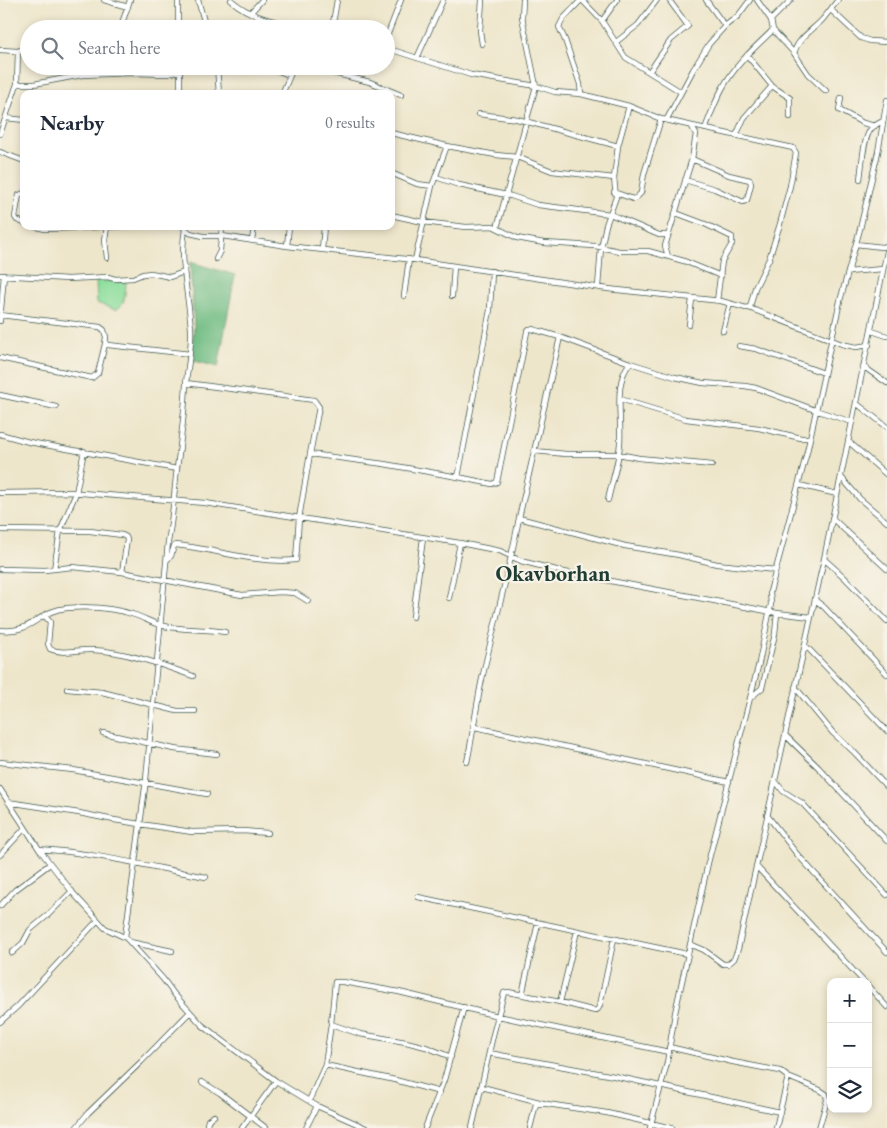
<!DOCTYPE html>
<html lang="en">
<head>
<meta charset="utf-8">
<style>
  :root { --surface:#fff; --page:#f2f2f3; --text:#1f2937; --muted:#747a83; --line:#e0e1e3 }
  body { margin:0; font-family:"EB Garamond",serif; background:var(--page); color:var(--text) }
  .controls { position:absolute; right:15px; bottom:15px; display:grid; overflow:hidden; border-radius:10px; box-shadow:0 2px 8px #0003 }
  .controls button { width:45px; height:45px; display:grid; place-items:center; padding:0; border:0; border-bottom:1px solid var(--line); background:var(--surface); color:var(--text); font:25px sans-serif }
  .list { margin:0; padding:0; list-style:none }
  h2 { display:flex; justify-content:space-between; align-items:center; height:65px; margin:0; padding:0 20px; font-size:21px }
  h2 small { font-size:16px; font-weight:400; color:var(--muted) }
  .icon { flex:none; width:28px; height:28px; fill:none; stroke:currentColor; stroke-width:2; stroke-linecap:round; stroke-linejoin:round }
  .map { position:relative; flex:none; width:887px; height:1128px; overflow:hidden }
  .search { position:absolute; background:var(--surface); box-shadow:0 2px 8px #0003; left:20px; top:20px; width:375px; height:55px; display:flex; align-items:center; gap:12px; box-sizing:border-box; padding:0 18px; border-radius:28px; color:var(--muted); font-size:19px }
  .panel { position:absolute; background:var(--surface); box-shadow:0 2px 8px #0003; left:20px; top:90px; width:375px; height:140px; border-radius:10px }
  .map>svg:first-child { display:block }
</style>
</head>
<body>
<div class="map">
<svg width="887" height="1128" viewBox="0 0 887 1128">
  <rect width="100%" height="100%" fill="#f7f3e8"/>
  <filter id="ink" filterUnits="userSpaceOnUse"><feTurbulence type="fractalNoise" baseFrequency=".02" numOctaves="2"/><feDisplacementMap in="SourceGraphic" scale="10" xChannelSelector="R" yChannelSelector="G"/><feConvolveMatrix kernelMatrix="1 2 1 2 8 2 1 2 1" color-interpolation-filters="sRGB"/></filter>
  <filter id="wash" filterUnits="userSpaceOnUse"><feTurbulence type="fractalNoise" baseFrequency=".0096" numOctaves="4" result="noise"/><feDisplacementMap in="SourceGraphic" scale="20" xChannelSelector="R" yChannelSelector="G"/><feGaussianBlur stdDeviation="1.12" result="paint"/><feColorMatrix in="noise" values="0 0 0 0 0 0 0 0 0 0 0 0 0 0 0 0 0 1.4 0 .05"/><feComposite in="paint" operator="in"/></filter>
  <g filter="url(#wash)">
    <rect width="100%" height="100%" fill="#eee6cb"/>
    <path fill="#8fdf9e" stroke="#578e69" d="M96 280 126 282C125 293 126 304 116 310L97 303Z"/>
    <path fill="#73be85" stroke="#497e5c" d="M190 262 235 275 218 367 191 360 194 326Z"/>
  </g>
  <g filter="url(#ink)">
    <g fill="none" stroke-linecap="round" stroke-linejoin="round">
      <g stroke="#3e564b" stroke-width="6">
        <path id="minor" d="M104 0 128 7
          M178 0V29
          M198 0 204 21 209 29
          M231 0C253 20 284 23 311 29
          M582 0 602 21 625 57 681 92
          M706 0 725 26
          M757 0 771 20 773 30 794 53 808 74 826 91
          M831 10 861 38 870 41 887 42
          M251 12 262 0
          M771 20 791 0
          M602 21 617 0
          M120 29 130 0
          M332 29 337 0
          M386 39 401 0
          M616 42 638 25 657 0
          M482 44 480 31 482 0
          M0 50 18 51 29 46
          M794 53C798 38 813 30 823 19 828 13 833 6 838 0
          M747 55 772 86 790 98V117
          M417 58 443 0
          M180 66V94
          M217 66 219 94
          M266 66 289 75
          M304 66 370 82 401 95
          M649 72 671 40 688 26 669 0
          M17 84H34L82 75 132 73 167 74 180 71
          M282 94 294 66
          M581 94 580 84 565 40 559 27 563 19 581 0
          M841 98 839 110 863 123 875 126
          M479 114 517 119 618 146
          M6 118 24 120
          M667 119 693 70 709 44 725 26 738 16 750 0
          M705 129C710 116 715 102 722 89 734 66 754 48 773 30
          M391 133 447 146
          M0 134 17 84 18 51
          M736 136 744 118 772 86
          M0 152 24 161
          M391 173 417 184 432 186
          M436 177 459 185 511 196 538 205 610 214 659 235H668
          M860 179C862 167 863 136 872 128 875 125 879 123 883 121
          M685 180 715 189 743 202 747 200 751 184 750 180 729 175 692 159
          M614 192 633 199 636 198 641 193 644 174 661 119
          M24 193 19 195 15 217 17 220 24 223
          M676 213 705 224 732 237V244L722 261 717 301
          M391 215 423 222 466 227 493 226 517 238 544 243 595 246 619 251H648L684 261 721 276
          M33 226 45 229 129 226
          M182 226 190 233 203 236H222L287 246 415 260 608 289 721 301 746 308 750 307 755 288 769 259 780 224 790 186 796 153 793 148 661 119 629 106 581 94 555 92 536 86 471 75 386 48
          M497 228 536 86 522 17 523 0
          M185 229C179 262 189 296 191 329 192 347 188 365 186 383L314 400 319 407 310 454 384 464 458 477 490 310 492 271
          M252 241 254 226
          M856 244 882 247 887 246
          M287 246 289 226
          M322 250 324 226
          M668 256 665 246 692 159 696 134 692 127
          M107 258 105 240 107 227
          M216 259 220 251 222 226
          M415 260 432 186 447 146 496 155 517 157 552 171 614 178
          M848 272 883 269
          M0 275 68 279 108 277 115 279 133 278 143 274 151 273 170 277 184 272
          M598 287 601 248 606 225 616 197 614 178 618 146 629 106
          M404 296 409 259
          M452 296 454 266
          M749 308 842 344 856 347 869 345
          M0 315 100 327 104 330 106 337 105 344 108 345 190 354
          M0 321 4 275
          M689 325 692 299
          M723 331 730 303
          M872 331 887 336
          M739 346 756 349 824 373
          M0 358 92 378 98 373 105 344
          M864 367 887 383
          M0 395 56 407
          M620 399 686 419 759 428 801 438H809
          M856 403 887 427
          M0 434 29 442 177 469
          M849 442 887 475
          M535 451 566 454H618L639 458 712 465
          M458 477 492 484 497 482 527 332 529 329H532L560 337
          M841 477 860 499 887 522
          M799 485 837 494
          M0 493 69 492 205 503 460 543 500 551 521 561 564 572 777 613 811 617 824 559 887 251
          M608 500C612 481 619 462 620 443 622 418 613 383 630 363
          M519 518 560 337 630 363 675 377 703 383 745 386 756 388 815 410 852 422
          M832 518 887 569
          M0 530 90 531 122 535 126 537 127 540 122 572 242 595 281 592 295 593 308 601
          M824 559 843 576 887 621
          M167 560 171 556 174 546 176 545C215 549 256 564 296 560L299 518 310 454
          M0 569 45 570 72 567 122 572
          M54 569 60 531 76 493 84 451
          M449 598 460 543
          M815 600 824 607 887 674
          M44 615 50 622 48 644 50 649C64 655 77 649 92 650 124 651 163 665 193 676
          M413 617 423 538
          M0 630C34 634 38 610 67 608 90 606 114 608 135 615 144 618 152 623 160 625 181 631 204 628 225 632
          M805 645 887 731
          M795 687 833 733 853 751 887 787
          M67 689 102 692 177 711H195
          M750 698 762 688 775 634 777 613
          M475 727 729 782
          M103 733 174 749 217 754
          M785 735 818 767 887 841
          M0 762 73 770 207 794
          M467 762C473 735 476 707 482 679 494 625 509 572 519 518L625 546 679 555 717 564 775 570
          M776 782 783 791 802 803 887 895
          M0 789 39 849 73 893 105 928 126 938 163 979 174 994 202 1025 276 1081 317 1106 366 1128
          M8 802 79 813 114 820 192 832 243 831 268 833
          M767 815 796 853 887 952
          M39 849C96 853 151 867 206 877
          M0 855 25 828
          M756 866 864 982
          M418 897 687 954
          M0 906 15 890 50 864
          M125 937 146 780 168 542C173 517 174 493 177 468 181 439 185 412 186 383
          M130 942 172 951
          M690 944 704 950 723 964H728L734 959 738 949 811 617
          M12 953 23 943 30 930 48 915 72 891
          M868 986 887 1007
          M522 995 538 923
          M560 1002 577 931
          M0 1022 18 1006 97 921
          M331 1024 360 1034 406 1042 426 1047 451 1057
          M669 1047 733 1062 780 1071 788 1077 820 1090 826 1094 827 1100 819 1128
          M489 1053 614 1076 780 1112
          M325 1065 395 1080 440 1092
          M202 1082 220 1093 266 1128
          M482 1087 547 1104 607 1113 672 1128
          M309 1101 325 1065 331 1024 335 982H343L399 992 498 1016 669 1052
          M76 1128 88 1113 141 1062 190 1012
          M208 1128 207 1125 208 1120 214 1116
          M242 1128 276 1081
          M306 1128 317 1106
          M425 1128 444 1080 464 1007
          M472 1128 493 1035 504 993 508 992 560 1002 595 1011 598 1009 600 1005 614 939
          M530 1128 536 1104H543
          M650 1128 667 1063 675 1013 708 863 759 663 771 604 770 592 807 452 840 301 860 229 878 152 887 100
          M776 1128 788 1077"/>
      </g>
      <use href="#minor" stroke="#fff" stroke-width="4.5"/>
    </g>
  </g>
  <g text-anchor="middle" stroke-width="4.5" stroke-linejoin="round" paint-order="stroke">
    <g font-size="22" font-weight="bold" fill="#1f3d34" stroke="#f7f3e8">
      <text x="553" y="581">Okavborhan</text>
    </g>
  </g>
</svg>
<div class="controls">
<button>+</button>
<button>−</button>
<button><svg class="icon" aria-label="layers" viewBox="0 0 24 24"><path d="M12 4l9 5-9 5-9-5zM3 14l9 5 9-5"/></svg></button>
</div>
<div class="search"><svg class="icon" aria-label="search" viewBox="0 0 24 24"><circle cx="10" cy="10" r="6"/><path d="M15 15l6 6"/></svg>Search here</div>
<section class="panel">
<h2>Nearby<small>0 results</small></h2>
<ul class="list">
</ul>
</section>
</div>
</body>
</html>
